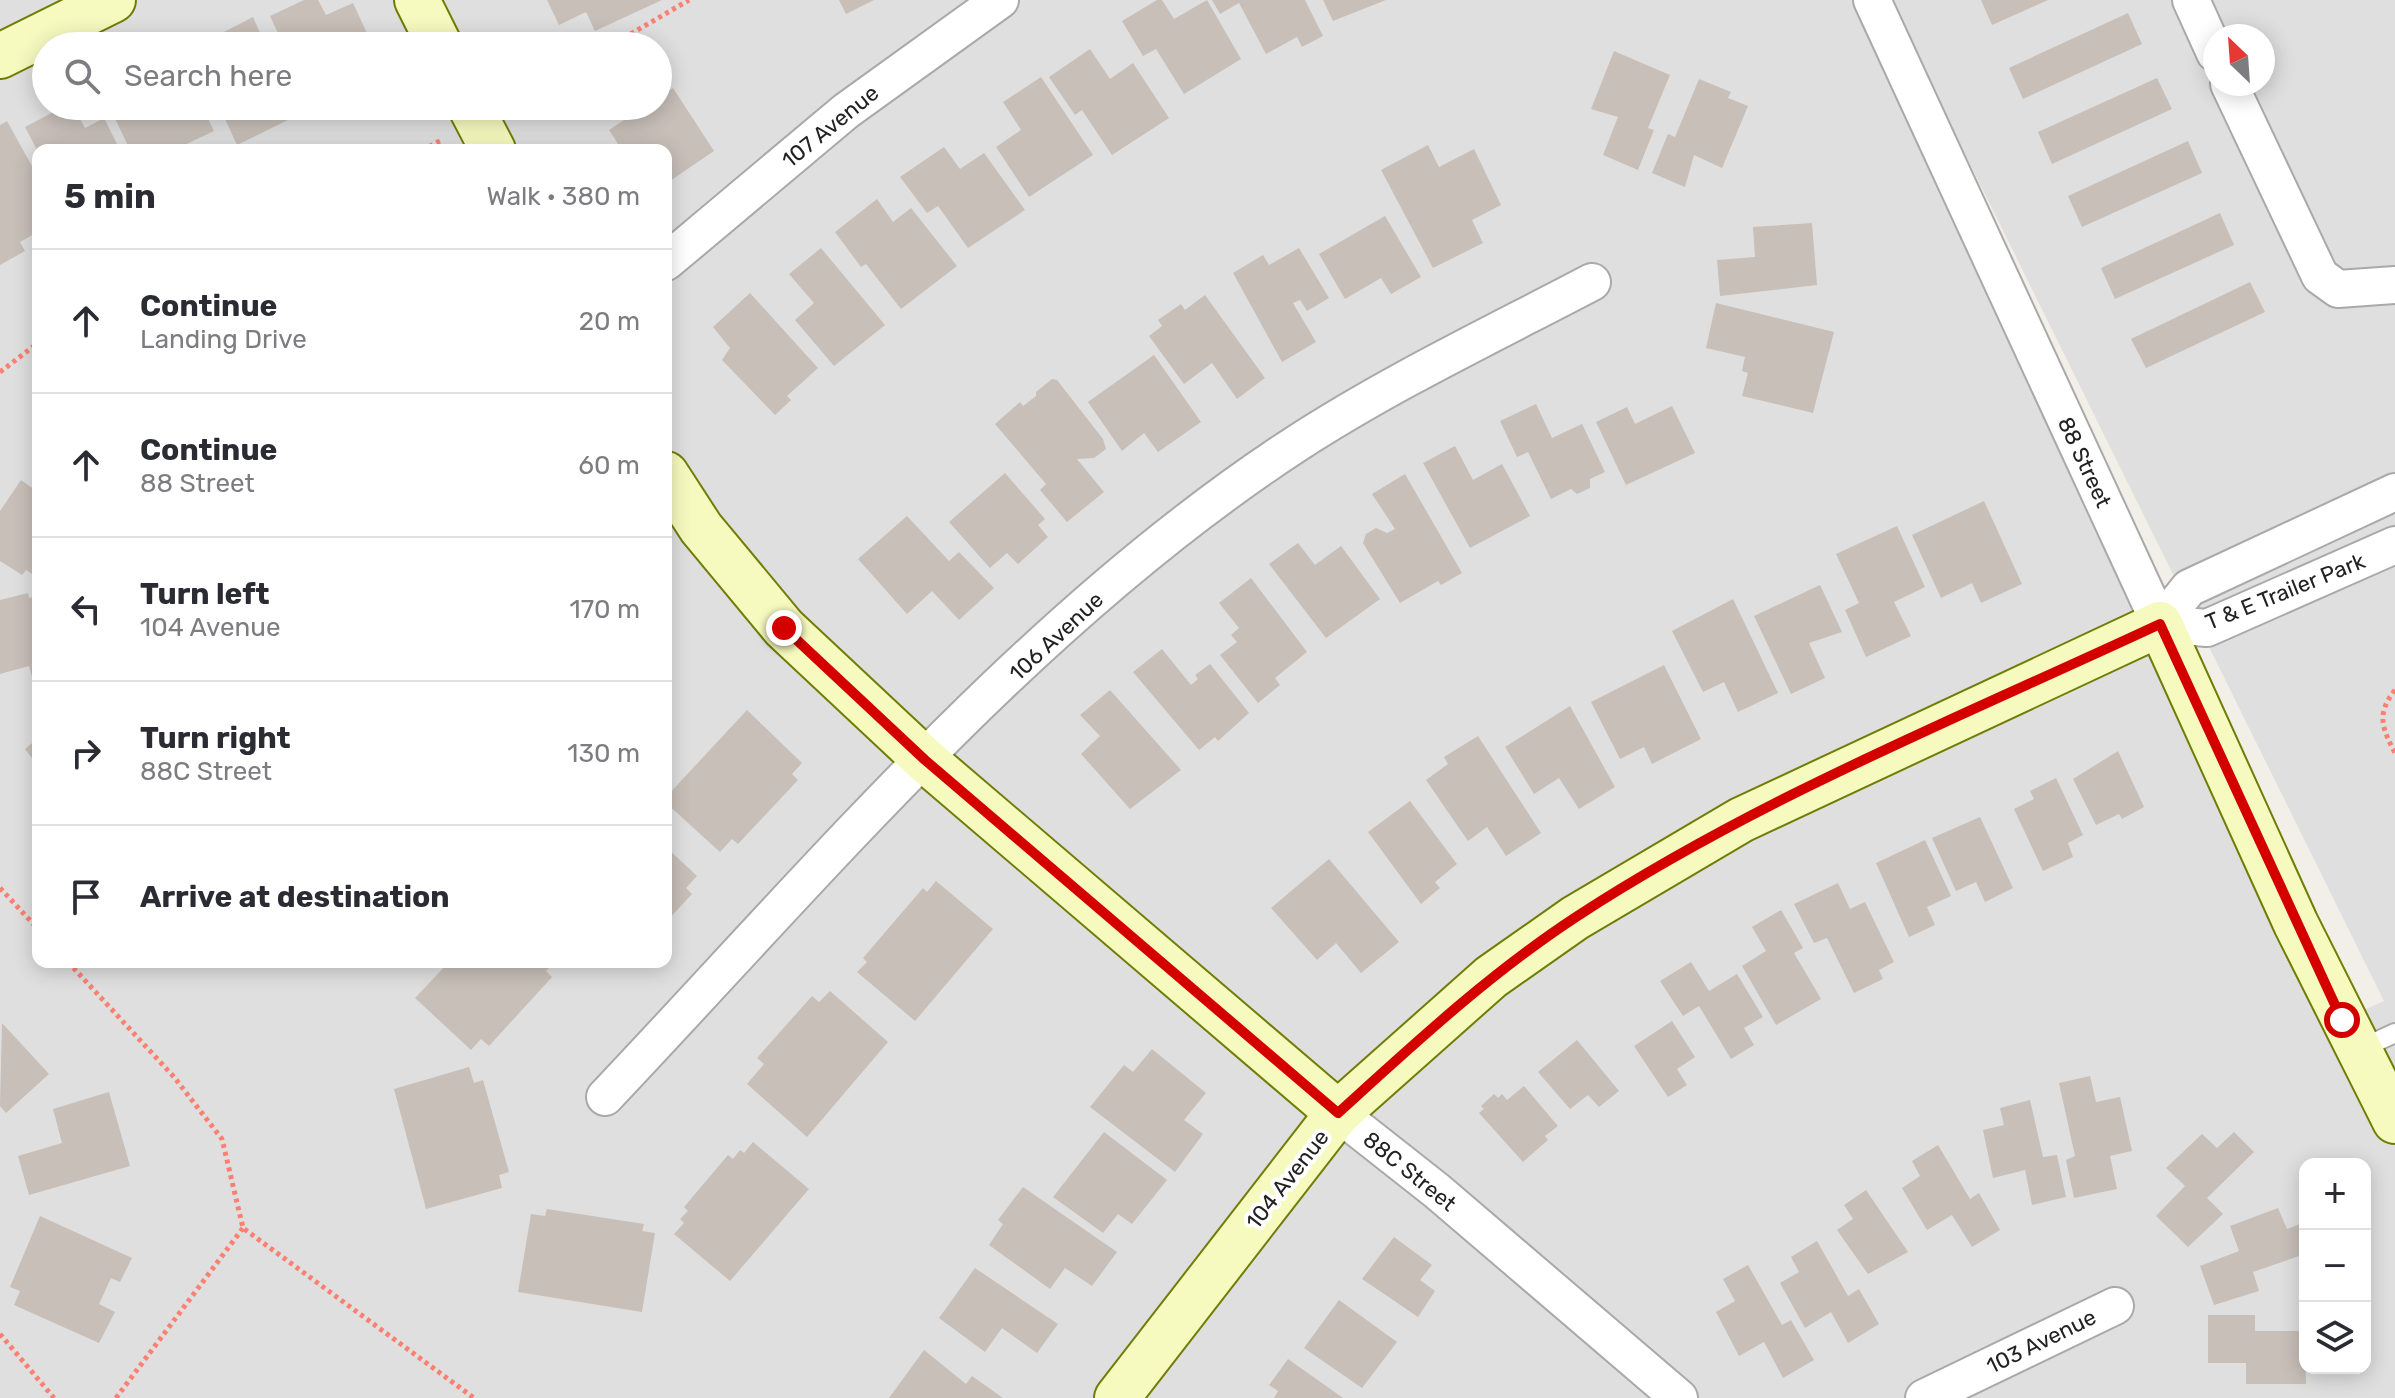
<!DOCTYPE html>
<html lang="en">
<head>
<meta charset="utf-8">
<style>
  :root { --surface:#fff; --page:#f7f7f7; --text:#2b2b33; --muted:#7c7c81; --line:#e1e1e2 }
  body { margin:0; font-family:Rubik,sans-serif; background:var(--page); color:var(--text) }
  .controls { position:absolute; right:24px; bottom:24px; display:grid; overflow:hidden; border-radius:16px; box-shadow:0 4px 20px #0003 }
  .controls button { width:72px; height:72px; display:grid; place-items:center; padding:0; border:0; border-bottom:2px solid var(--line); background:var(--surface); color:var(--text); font:40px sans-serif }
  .compass { position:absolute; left:2203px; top:24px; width:72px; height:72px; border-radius:50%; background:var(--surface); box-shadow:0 4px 20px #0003; rotate:335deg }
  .stop { position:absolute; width:24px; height:24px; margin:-18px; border:6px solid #d40000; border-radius:50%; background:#fff }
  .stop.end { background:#d40000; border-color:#fff; box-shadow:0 2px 8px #0008 }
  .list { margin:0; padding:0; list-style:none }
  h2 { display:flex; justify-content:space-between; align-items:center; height:104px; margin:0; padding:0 32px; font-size:34px }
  h2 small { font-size:26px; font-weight:400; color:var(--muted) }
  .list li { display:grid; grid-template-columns:52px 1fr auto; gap:24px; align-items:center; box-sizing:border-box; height:144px; padding:0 32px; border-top:2px solid var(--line) }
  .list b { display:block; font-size:30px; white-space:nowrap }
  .list p { margin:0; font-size:26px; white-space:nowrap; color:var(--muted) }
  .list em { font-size:26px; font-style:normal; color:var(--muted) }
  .icon { flex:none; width:44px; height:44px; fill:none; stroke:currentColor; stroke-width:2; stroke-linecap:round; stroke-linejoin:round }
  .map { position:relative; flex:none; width:2395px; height:1398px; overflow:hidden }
  .search { position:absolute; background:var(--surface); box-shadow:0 4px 20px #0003; left:32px; top:32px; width:640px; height:88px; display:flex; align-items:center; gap:20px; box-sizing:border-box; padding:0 28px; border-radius:44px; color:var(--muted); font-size:30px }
  .panel { position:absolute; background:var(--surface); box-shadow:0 4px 20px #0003; left:32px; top:144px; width:640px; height:824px; border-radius:16px }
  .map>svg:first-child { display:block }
</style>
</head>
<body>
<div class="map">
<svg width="2395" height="1398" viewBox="0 0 2395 1398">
  <rect width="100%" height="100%" fill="#f2efe9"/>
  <path fill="#e0dfdf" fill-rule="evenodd" d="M0 0H1869L2342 1020 2384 1001 1889 0H2395V1398H0ZM2215 36H2263V84H2215ZM46 46H658V106H46ZM38 150H666V962H38ZM2305 1164H2365V1368H2305Z"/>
  <path fill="#c7bfb8" d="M304 0H318L326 15 353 3 373 46H284L270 16Z
    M547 0H662L595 31 586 12 559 25Z
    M839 0H874L846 14Z
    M1157 0H1162L1174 19 1207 0 1241 59 1184 94 1156 49 1143 56 1122 21Z
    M1212 0H1305L1323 36 1302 47 1297 37 1266 54 1239 3 1220 14Z
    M1323 0H1386L1333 21Z
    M1981 0H2048L1992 25Z
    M2128 13 2142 44 2023 99 2009 68Z
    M253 17 266 46H220L216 36Z
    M1090 49 1110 79 1133 63 1169 118 1112 155 1082 110 1075 115 1049 77Z
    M1614 51 1670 75 1648 128 1654 130 1638 170 1603 155 1618 117 1591 109Z
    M1041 77 1093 155 1029 197 996 147 1021 130 1003 102Z
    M2157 78 2172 109 2052 164 2038 132Z
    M1699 79 1731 92 1728 98 1748 106 1722 168 1694 155 1685 187 1652 173 1668 134 1675 137Z
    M673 88 714 151 670 181 666 180V150H622L609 130 645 106H658V98Z
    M65 106H73L85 128 104 118 120 150H37L25 127Z
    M124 106H202L214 131 174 150H130L112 112Z
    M219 106H294L298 115 237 145Z
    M7 121 38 177V232L20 242 25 251 0 265V125Z
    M2188 141 2202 173 2082 227 2068 196Z
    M1428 145 1439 167 1474 149 1501 205 1472 220 1483 243 1433 268 1381 170Z
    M944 147 960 169 984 153 1025 210 968 248 938 206 927 213 900 177Z
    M877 199 893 222 911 208 957 266 901 309 866 264 861 267 835 232Z
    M2220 213 2234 245 2115 299 2101 268Z
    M1385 216 1421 277 1391 294 1381 278 1345 299 1319 254Z
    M1812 223 1817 285 1720 296 1717 260 1755 257 1753 227Z
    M821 248 885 325 834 366 795 320 814 303 789 274Z
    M1299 248 1329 298 1307 311 1300 300 1293 303 1316 342 1282 362 1233 273 1263 255 1269 265Z
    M2250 282 2265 312 2146 368 2131 339Z
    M750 293 818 368 787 396 791 400 775 415 722 360 730 348 713 327Z
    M1205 295 1265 378 1237 399 1212 363 1184 384 1149 336 1162 326 1158 320 1181 304 1185 310Z
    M1716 303 1834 332 1813 413 1742 396 1748 373 1742 371 1745 357 1706 348Z
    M1154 355 1201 422 1158 452 1144 433 1122 451 1088 402Z
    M1052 379 1057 380 1103 439 1106 449 1094 458 1077 459 1104 492 1067 522 1040 490 1046 484 995 424 1020 402 1023 406 1036 396V392Z
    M1536 404 1552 438 1582 424 1605 472 1590 479V488L1577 494 1571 489 1551 499 1528 452 1517 457 1500 421Z
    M1672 406 1695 453 1626 485 1596 422 1627 407 1635 424Z
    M1455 446 1473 480 1502 464 1530 516 1470 548 1423 463Z
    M1005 473 1045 519 1038 525 1048 537 1018 564 1007 553 990 568 949 522Z
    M1405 474 1462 573 1441 585 1438 581 1400 603 1363 543 1366 534 1376 528 1387 533 1395 529 1372 494Z
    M21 480 38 492V578L26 570 22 575 0 561V511Z
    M1984 501 2022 584 1981 603 1972 583 1941 598 1912 535Z
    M907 516 949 561 959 552 994 588 959 620 932 591 907 614 858 559Z
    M1897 526 1925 587 1894 602 1911 636 1866 657 1845 610 1859 603 1836 554Z
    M1298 543 1315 565 1341 546 1380 599 1326 638 1269 564Z
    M1251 578 1307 652 1275 678 1280 685 1258 703 1220 655 1237 642 1231 635 1239 628 1219 603Z
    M1820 585 1842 632 1809 643 1825 678 1791 694 1754 616Z
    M28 593 29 598 38 596 37 694 29 666 0 674V600Z
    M1733 599 1778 693 1738 712 1724 682 1703 692 1672 631Z
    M1162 649 1191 685 1198 679 1195 675 1210 664 1249 713 1218 741 1215 737 1199 750 1133 672Z
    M1664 665 1701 739 1652 764 1644 747 1620 759 1591 702Z
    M1110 690 1181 770 1130 809 1081 754 1100 736 1080 715Z
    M1570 706 1615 787 1579 809 1559 778 1534 794 1505 747Z
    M747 710 802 763 792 774 798 780 738 844 732 839 720 852 666 803V797Z
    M1478 736 1541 833 1506 856 1487 827 1468 841 1426 780 1448 764 1444 757Z
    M38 738V766L25 749Z
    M2118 751 2144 807 2122 819 2119 814 2096 825 2073 779Z
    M2056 778 2083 835 2068 843 2073 857 2043 871 2014 809 2034 799 2030 791Z
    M1410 801 1457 864 1435 882 1440 888 1421 904 1368 832Z
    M1980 817 2013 888 1985 902 1976 882 1956 891 1932 838Z
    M1925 840 1951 896 1927 907 1935 925 1909 937 1876 863Z
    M666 847 697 876 686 888 692 894 666 922Z
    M1329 859 1399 942 1361 973 1336 943 1317 960 1271 908Z
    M936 881 993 929 915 1021 857 972 867 962 863 958 923 888 927 892Z
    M1838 883 1850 909 1865 902 1894 962 1879 970 1883 979 1854 993 1827 938 1814 943 1794 904Z
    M1781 910 1803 948 1794 953 1821 999 1776 1025 1742 966 1766 951 1752 927Z
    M449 962H555L546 971 552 977 489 1046 481 1039 471 1050 415 998Z
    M1691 962 1709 991 1737 974 1763 1017 1744 1028 1754 1045 1731 1059 1699 1006 1683 1016 1660 981Z
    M830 991 888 1042 807 1137 747 1084 764 1064 757 1058 812 996 819 1002Z
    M1672 1021 1695 1057 1677 1069 1687 1085 1668 1097 1634 1046Z
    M2 1023 49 1074 6 1113 0 1106Z
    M1577 1040 1619 1091 1599 1107 1588 1095 1570 1109 1538 1072Z
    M1152 1049 1206 1093 1184 1120 1203 1134 1175 1172 1090 1107 1124 1065 1133 1072Z
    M469 1067 474 1083 483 1080 509 1172 499 1175 502 1188 426 1209 394 1089Z
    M2090 1076 2096 1102 2120 1097 2132 1151 2110 1156 2117 1189 2074 1198 2066 1160 2075 1156 2059 1083Z
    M1524 1086 1558 1126 1545 1136 1548 1140 1523 1162 1479 1113 1484 1109 1481 1106 1494 1094 1498 1098 1502 1094 1507 1100Z
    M109 1092 130 1166 29 1195 18 1156 62 1143 53 1109Z
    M2030 1100 2043 1157 2057 1155 2066 1197 2032 1205 2025 1170 1993 1178 1983 1130 2004 1125 2000 1108Z
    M1104 1132 1167 1180 1132 1224 1118 1214 1103 1233 1053 1197Z
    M2234 1132 2254 1152 2207 1198 2223 1214 2188 1247 2156 1216 2185 1186 2166 1168 2202 1134 2217 1148Z
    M753 1142 809 1189 730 1281 674 1234 684 1223 680 1219 688 1211 684 1207 728 1155 733 1159 740 1150 744 1153Z
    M1938 1145 1970 1199 1979 1193 2000 1230 1972 1247 1952 1215 1927 1230 1902 1188 1920 1176 1912 1161Z
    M1023 1187 1117 1252 1092 1286 1065 1268 1050 1289 989 1245 1003 1224 998 1220Z
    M1866 1190 1908 1252 1868 1274 1837 1230 1853 1219 1844 1205Z
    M2278 1208 2287 1229 2305 1222V1254L2253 1272 2259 1291 2214 1305 2200 1266 2239 1251 2230 1226Z
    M547 1209 644 1224 642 1231 655 1233 642 1312 518 1292 531 1214 545 1216Z
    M40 1216 132 1258 120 1282 111 1278 99 1304 115 1312 99 1343 14 1305 20 1291 10 1287Z
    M1394 1237 1432 1265 1420 1280 1435 1291 1418 1317 1362 1279Z
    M1817 1241 1848 1296 1859 1289 1879 1324 1848 1343 1831 1312 1805 1328 1780 1283 1799 1272 1791 1257Z
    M1748 1265 1782 1325 1791 1320 1814 1360 1783 1378 1764 1342 1739 1356 1716 1312 1735 1301 1723 1279Z
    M975 1268 1058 1324 1037 1353 1002 1328 985 1352 939 1318Z
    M1339 1300 1397 1342 1362 1388 1304 1348Z
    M2208 1315H2255V1331H2305L2306 1384H2246V1363H2208Z
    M924 1350 966 1384 972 1376 1003 1398H889Z
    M1288 1359 1343 1398H1274L1278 1391 1269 1385Z"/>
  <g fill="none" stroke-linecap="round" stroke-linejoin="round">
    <g stroke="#a9a9a9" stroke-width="22">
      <path id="lane" d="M2358 1050 2395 1033"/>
    </g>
    <g stroke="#a9a9a9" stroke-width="40">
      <path id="street" d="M1872 0 2160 624
        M2191 0 2215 53
        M2229 84 2320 276 2338 289 2395 285
        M666 262 846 111 1000 0
        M2160 624 2189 588 2395 492
        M2160 624 2207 628 2395 545
        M605 1097C820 870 1032 616 1296 444 1390 383 1493 334 1592 282
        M1338 1113 1437 1191 1679 1398
        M1924 1398 2115 1306"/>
    </g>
    <g stroke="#707d05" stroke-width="48">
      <path id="secondary" d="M417 0 440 46
        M0 56 113 0
        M470 106 493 150
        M666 474 701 528 784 628 925 760 1338 1113
        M1117 1398 1338 1113 1491 977 1575 918 1741 820 2160 624 2296 924 2395 1121"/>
    </g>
    <path stroke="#fa8072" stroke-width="5" stroke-dasharray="4 4" stroke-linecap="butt" d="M610 46 689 0
      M422 150 442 140
      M0 372 38 343
      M2395 690C2376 714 2382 728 2395 753
      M0 888 38 929
      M68 962 174 1077 222 1139 243 1228 474 1398
      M0 1334 54 1398
      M116 1398 243 1228"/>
    <use href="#lane" stroke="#fff" stroke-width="18"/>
    <use href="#street" stroke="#fff" stroke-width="36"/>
    <use href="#secondary" stroke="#f7fabf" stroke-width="44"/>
  </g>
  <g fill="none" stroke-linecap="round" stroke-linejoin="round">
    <path stroke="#d40000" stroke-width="10" d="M784 628 925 760 1338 1113C1414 1044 1489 974 1576 917 1758 798 1963 716 2160 624L2342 1020"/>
  </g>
  <g text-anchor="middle" stroke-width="8" stroke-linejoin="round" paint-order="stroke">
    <g font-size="22" fill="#222" stroke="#fff">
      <text transform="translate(830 126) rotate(-39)" y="8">107 Avenue</text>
      <text transform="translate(2085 462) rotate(65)" y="8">88 Street</text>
      <text transform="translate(2285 591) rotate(-22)" y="8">T &amp; E Trailer Park</text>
      <text transform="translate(1056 636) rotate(-43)" y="8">106 Avenue</text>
      <text transform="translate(1410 1171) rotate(39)" y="8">88C Street</text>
      <text transform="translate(1287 1179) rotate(-52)" y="8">104 Avenue</text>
      <text transform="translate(2041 1341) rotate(-26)" y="8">103 Avenue</text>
    </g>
  </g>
</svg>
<div class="controls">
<button>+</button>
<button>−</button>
<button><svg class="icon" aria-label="layers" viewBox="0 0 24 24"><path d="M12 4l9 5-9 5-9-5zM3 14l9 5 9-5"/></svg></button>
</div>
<svg class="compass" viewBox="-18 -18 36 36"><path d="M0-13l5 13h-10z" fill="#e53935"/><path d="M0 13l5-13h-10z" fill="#7c7c81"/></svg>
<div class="stop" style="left:2342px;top:1020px"></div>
<div class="stop end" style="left:784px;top:628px"></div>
<div class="search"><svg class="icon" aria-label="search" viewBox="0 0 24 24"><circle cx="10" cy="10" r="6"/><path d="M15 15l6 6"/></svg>Search here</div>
<section class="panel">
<h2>5 min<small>Walk · 380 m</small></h2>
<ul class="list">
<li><svg class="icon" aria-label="ahead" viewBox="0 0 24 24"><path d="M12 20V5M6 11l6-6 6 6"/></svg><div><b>Continue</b><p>Landing Drive</p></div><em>20 m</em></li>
<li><svg class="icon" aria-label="ahead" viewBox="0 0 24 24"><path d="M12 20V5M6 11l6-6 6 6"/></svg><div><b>Continue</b><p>88 Street</p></div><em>60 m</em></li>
<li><svg class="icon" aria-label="left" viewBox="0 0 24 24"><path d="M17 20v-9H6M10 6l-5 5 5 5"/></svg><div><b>Turn left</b><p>104 Avenue</p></div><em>170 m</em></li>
<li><svg class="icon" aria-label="right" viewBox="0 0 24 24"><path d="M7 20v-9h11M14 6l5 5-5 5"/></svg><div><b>Turn right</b><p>88C Street</p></div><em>130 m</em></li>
<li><svg class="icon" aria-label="arrive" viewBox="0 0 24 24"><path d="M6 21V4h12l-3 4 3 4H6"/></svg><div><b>Arrive at destination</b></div></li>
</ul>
</section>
</div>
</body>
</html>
